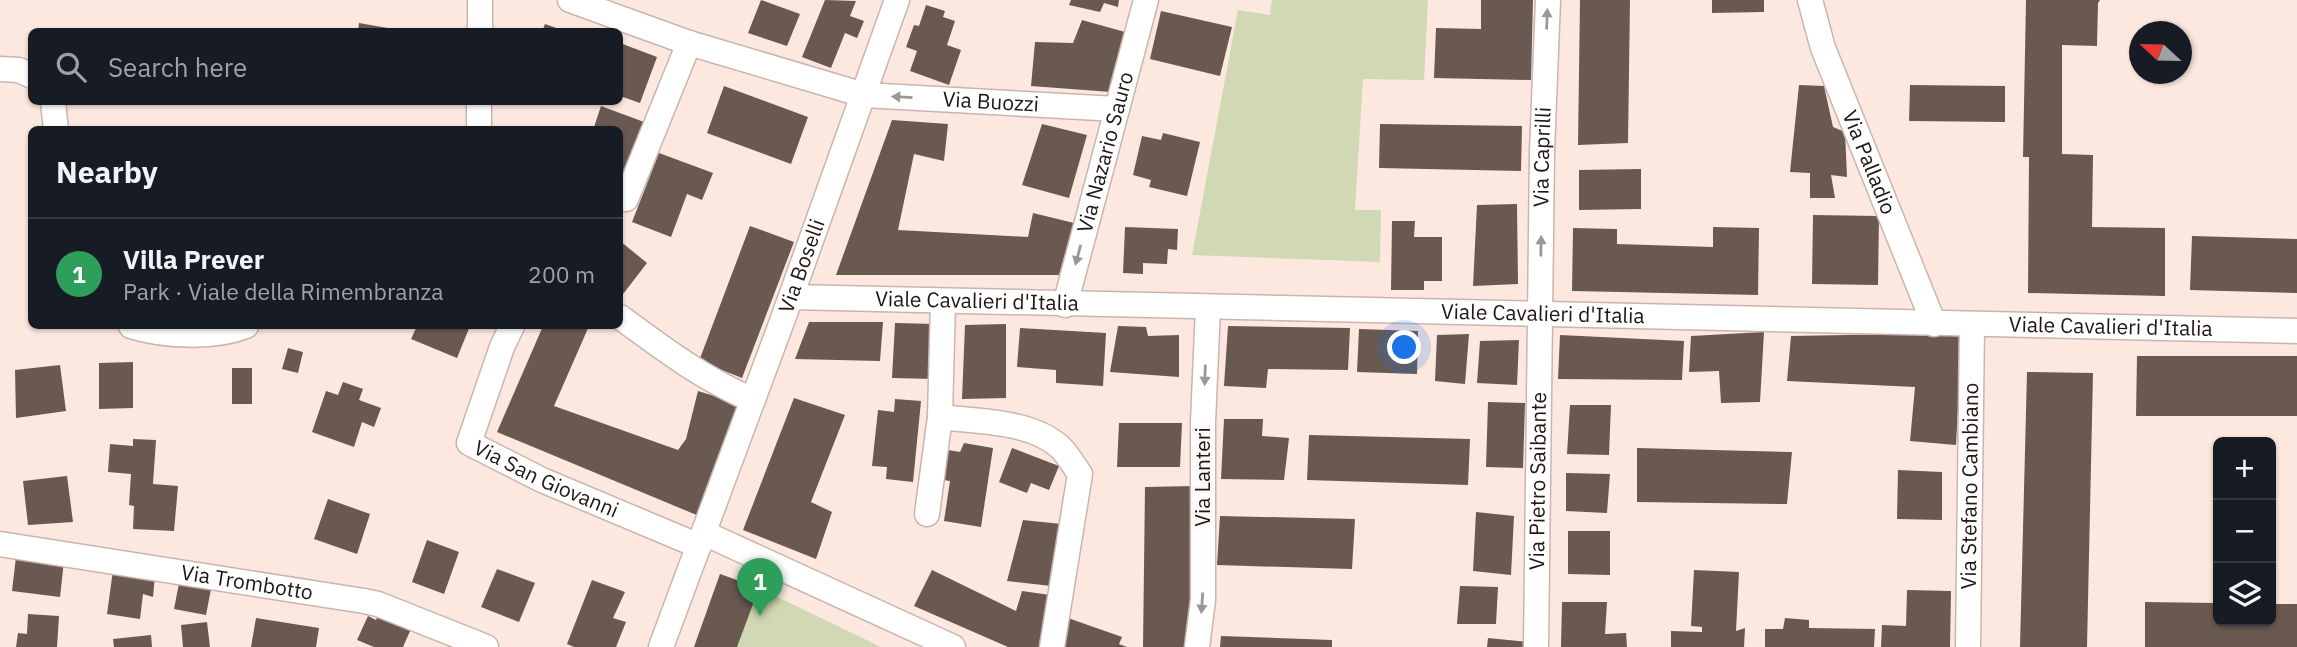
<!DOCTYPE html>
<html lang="en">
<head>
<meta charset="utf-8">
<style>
  :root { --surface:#171b24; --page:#20242c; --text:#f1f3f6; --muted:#9ea1a6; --line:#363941; --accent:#9fb397 }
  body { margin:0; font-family:"IBM Plex Sans",sans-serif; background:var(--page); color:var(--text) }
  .controls { position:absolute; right:21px; bottom:21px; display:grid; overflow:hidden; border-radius:10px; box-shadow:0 2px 5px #0004 }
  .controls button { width:63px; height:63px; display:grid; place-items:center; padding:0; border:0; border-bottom:2px solid var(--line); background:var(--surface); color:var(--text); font:35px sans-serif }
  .compass { position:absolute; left:2129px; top:21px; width:63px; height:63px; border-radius:50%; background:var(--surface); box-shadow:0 2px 5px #0004; rotate:292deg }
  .you { position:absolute; left:1405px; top:348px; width:24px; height:24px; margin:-18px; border:5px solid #fff; border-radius:50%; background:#1a73e8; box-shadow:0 0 0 10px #1a73e833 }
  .badge { display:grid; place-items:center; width:46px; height:46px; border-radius:50%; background:var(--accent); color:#fff; font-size:23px; font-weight:700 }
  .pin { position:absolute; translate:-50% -58px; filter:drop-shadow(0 2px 4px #0008) }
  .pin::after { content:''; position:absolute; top:37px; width:24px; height:21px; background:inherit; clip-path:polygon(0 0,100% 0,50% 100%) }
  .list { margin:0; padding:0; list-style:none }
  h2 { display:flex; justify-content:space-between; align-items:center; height:91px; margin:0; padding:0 28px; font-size:30px }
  h2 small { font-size:23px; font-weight:400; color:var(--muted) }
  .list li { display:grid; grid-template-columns:46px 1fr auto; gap:21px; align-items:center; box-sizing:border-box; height:112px; padding:0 28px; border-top:2px solid var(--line) }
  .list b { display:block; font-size:26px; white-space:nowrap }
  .list p { margin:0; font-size:23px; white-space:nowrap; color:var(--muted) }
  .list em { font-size:23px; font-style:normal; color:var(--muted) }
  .icon { flex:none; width:38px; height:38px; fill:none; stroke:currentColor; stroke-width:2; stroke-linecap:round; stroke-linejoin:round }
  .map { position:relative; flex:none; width:2297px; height:647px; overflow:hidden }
  .search { position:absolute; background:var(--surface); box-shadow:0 2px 5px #0004; left:28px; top:28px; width:595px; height:77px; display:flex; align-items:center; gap:18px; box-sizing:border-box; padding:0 24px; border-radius:10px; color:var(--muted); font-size:26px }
  .panel { position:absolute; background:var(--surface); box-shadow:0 2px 5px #0004; left:28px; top:126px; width:595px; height:203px; border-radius:10px }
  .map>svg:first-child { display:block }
</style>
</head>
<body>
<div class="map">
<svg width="2297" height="647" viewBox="0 0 2297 647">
  <rect width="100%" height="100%" fill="#fde8df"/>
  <path fill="#d0d9b3" d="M1272 0H1428L1424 80 1363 79 1355 210H1381L1380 262 1192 255 1238 10 1270 15Z
    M720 574 759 588 881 647H694Z"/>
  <path fill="#6a5951" d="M761 0 800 14 787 46 748 33Z
    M825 0 856 1 850 16 864 21 857 38 845 33 831 68 802 57Z
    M1071 0H1119L1118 7 1104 3 1100 12 1069 5Z
    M1481 0H1533L1531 80 1434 78 1436 28 1481 29Z
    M1580 0H1630L1628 143 1578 145Z
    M1712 0H1764V12L1712 13Z
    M2026 0H2100L2098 3 2097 46 2062 45V154L2093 155 2092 227 2165 228V296L2028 293 2029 157H2023Z
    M926 5 945 11 943 17 955 21 947 45 961 50 949 85 910 71 917 51 906 47 914 25 919 26Z
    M1161 11 1232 27 1220 76 1150 59Z
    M1082 20 1125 32 1111 92 1031 86 1035 42 1073 43Z
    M359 23 399 30V32H358Z
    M545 24 565 31V32H542Z
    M620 43 657 57 640 103 620 96Z
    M1799 85 1824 86 1833 127 1845 132 1847 177 1831 175 1835 198H1810V173L1790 172Z
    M1910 85 2005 86V122L1909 121Z
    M724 86 808 117 791 164 707 133Z
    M601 106 644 122 620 187V130H593Z
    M892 120 948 124 944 161 914 154 898 230 1028 237 1033 213 1074 223 1059 275H836Z
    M1042 124 1087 135 1069 198 1022 185Z
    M1380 124 1522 126 1521 171 1379 168Z
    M1163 133 1200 142 1187 196 1149 187 1151 180 1133 175 1142 136 1161 140Z
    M659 153 713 173 702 200 687 194 671 237 632 222Z
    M1641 169V209L1579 210V170Z
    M1517 204 1518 284 1473 286 1477 205Z
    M1813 215 1879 216 1878 285 1812 284Z
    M1392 221H1415L1414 237H1442V281H1424V290H1391Z
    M750 226 794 242 742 378 699 361Z
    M1125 227 1178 229 1177 250 1168 249 1167 264 1143 263V274L1123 273Z
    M1713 227 1759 228 1758 295 1572 291 1573 228 1617 229V244L1713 247Z
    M2192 236 2297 239V293L2190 290Z
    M620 241 647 263 620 298Z
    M809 322H883L880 361 795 359Z
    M895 323 936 324 934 379 892 378Z
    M1006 324V398L962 399 965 325Z
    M417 326H470L457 358 411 339Z
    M543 326H589L554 406 678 450 686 439 698 391 740 404 699 516 497 432Z
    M1118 326 1146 327 1148 336 1179 335V377L1110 372Z
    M1228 326 1350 328 1348 370 1268 369 1266 388 1224 386Z
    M1020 328 1106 333 1103 386 1056 383V370L1017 367Z
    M1359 329 1418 331 1417 374 1357 372Z
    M1764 332 1760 402 1721 403 1719 371 1689 372 1691 336Z
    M1962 333 1956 445 1910 441 1915 387 1787 381 1791 336Z
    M1469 334 1465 384 1435 381 1437 335Z
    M1560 335 1684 341 1682 380 1558 379Z
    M1519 340 1517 385 1477 383 1480 341Z
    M288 348 303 352 298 373 282 369Z
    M2137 356H2297V416H2136Z
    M133 362V408L99 409V363Z
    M60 365 66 411 16 418 15 370Z
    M232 368H252V404H232Z
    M2027 372 2093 373 2087 647H2020Z
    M343 382 363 389 359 400 381 408 374 427 362 422 354 447 312 432 326 391 338 395Z
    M794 398 845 415 811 502 832 512 816 559 743 530Z
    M895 399 921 401 913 482 886 479 887 467 872 466 878 410 894 412Z
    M1488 402 1525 403 1523 468 1486 467Z
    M1570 405H1611L1609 455 1567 454Z
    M1224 419H1263L1262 436 1289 438 1284 480 1221 479Z
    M1119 423H1182L1180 467H1117Z
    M1309 435 1470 439 1468 485 1307 480Z
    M133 439 156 440 153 484 178 486 174 531 133 529 134 506 129 505 131 474 108 472 110 444 133 446Z
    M964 443 993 448 981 527 944 521 950 481 944 480 948 450 960 452Z
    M1012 448 1059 466 1049 490 1031 483 1027 493 999 482Z
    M1637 448 1792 452 1787 504 1637 502Z
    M1898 470 1942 472V520L1897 519Z
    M1566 473 1610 474 1607 513 1566 511Z
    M67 476 73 522 28 525 23 481Z
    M1193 486 1189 647H1143L1145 487Z
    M328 499 370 514 357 554 314 539Z
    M1476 512 1514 516 1511 575 1473 571Z
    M1220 516 1355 519 1352 569 1217 565Z
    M1023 520 1071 525 1060 587 1007 581Z
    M1568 531H1610V575L1568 574Z
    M427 540 459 552 444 594 412 582Z
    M16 557 64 561 60 597 12 591Z
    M497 569 535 583 519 622 481 607Z
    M113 570 155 576 153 597 143 594 140 619 107 614Z
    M932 570 1016 611 1022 591 1057 596 1048 647H1008L914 606Z
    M1694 570 1739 572 1736 631 1745 628 1744 647H1671V631L1702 632V627L1691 626Z
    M720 574 759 588 737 647H694Z
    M180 578 212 584 206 615 174 609Z
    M592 580 625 592 613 618 626 622 616 647H574L567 644Z
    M1460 586 1498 587 1496 624H1457Z
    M1907 590 1951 591 1950 647H1881L1882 625 1906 626Z
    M1562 602H1607L1605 634 1626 633 1627 647H1561Z
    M2145 602 2218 603V621H2271V604H2297V647H2145Z
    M379 613 414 622 403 647H374L357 640 368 616 376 620Z
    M28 614 59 616 57 647H16L18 633 27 634Z
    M256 618 319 628 316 647H251Z
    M1068 618 1122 637 1119 644 1127 647H1065Z
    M1785 618 1809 620V628L1875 629 1874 647H1765V629H1783Z
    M207 622 210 647H183L181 625Z
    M151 635 152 647H114L113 639Z
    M1221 636 1332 640V647H1220Z
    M1488 638 1528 642 1527 647H1487Z"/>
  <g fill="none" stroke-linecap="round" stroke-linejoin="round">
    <g stroke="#c9b5ad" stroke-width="27">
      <g id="minor">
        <path id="s1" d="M570 0 689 43 864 95 1117 109"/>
        <path id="s2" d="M1810 0 1823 48 1934 324"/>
        <path d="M480 32V0"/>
        <path d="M0 69 19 70 32 76"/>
        <path d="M53 102 56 130"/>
        <path d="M479 130V102"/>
        <path d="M626 199 689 43"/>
        <path id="s3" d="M791 297 2297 331"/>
        <path d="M943 301 940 417C978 422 1031 420 1061 448 1068 455 1074 466 1080 474L1052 647"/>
        <path id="s4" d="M1065 305 1146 0"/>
        <path d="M620 317C662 348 703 379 753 400"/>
        <path d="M131 326C163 336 214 339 246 326"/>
        <path id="s5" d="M512 326 502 347 469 443 542 480 699 546"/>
        <path d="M927 514 940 417"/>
        <path d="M704 533 953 647"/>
        <path id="s6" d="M0 544 364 601 378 604 486 647"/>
        <path id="s7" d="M661 647 784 316 897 0"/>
        <path d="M1197 647 1203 600V422L1208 307"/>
        <path id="s8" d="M1536 647 1542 151 1548 0"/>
        <path id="s9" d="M1968 647 1972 324"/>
      </g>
    </g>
    <use href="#minor" stroke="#fff" stroke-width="24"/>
  </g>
  <defs><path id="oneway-solid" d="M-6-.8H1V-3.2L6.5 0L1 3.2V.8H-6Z" transform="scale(1.75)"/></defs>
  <g fill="#9a9795">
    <use href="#oneway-solid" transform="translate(1547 19) rotate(-88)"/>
    <use href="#oneway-solid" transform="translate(902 97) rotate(-177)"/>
    <use href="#oneway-solid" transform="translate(1541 246) rotate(-89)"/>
    <use href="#oneway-solid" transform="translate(1078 255) rotate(105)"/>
    <use href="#oneway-solid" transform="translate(1205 375) rotate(92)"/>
    <use href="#oneway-solid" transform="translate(1202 603) rotate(94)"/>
  </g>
  <g text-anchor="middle" stroke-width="7" stroke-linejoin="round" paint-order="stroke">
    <g font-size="21" fill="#1e1714" stroke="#fdf9f7">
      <text dy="7" stroke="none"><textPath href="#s1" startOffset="436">Via Buozzi</textPath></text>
      <text dy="7" stroke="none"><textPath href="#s4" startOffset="158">Via Nazario Sauro</textPath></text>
      <text dy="7" stroke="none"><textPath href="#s8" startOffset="490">Via Caprilli</textPath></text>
      <text dy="7" stroke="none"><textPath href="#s2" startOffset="173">Via Palladio</textPath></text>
      <text dy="7" stroke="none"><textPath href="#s7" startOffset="406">Via Boselli</textPath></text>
      <text dy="7" stroke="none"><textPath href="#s3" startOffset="186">Viale Cavalieri d'Italia</textPath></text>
      <text dy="7" stroke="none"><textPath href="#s3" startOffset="752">Viale Cavalieri d'Italia</textPath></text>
      <text dy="7" stroke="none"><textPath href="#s3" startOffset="1320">Viale Cavalieri d'Italia</textPath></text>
      <text dy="7" stroke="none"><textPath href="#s5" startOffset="210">Via San Giovanni</textPath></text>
      <text transform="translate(1203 477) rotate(-90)" y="7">Via Lanteri</text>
      <text dy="7" stroke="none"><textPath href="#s8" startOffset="166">Via Pietro Saibante</textPath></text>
      <text dy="7" stroke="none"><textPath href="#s9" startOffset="161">Via Stefano Cambiano</textPath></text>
      <text dy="7" stroke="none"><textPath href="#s6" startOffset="250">Via Trombotto</textPath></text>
    </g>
  </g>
</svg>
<div class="controls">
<button>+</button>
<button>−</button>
<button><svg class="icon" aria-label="layers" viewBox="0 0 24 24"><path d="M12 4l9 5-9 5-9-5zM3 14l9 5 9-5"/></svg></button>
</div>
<svg class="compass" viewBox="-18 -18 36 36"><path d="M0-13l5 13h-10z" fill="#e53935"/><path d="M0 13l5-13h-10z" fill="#9ea1a6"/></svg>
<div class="you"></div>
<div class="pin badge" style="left:760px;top:616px;background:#2e9e5b">1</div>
<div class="search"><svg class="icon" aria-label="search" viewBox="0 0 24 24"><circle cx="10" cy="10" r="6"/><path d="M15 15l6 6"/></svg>Search here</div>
<section class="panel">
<h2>Nearby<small></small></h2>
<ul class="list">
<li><span class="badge" style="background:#2e9e5b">1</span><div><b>Villa Prever</b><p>Park · Viale della Rimembranza</p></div><em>200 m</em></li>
</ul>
</section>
</div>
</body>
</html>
